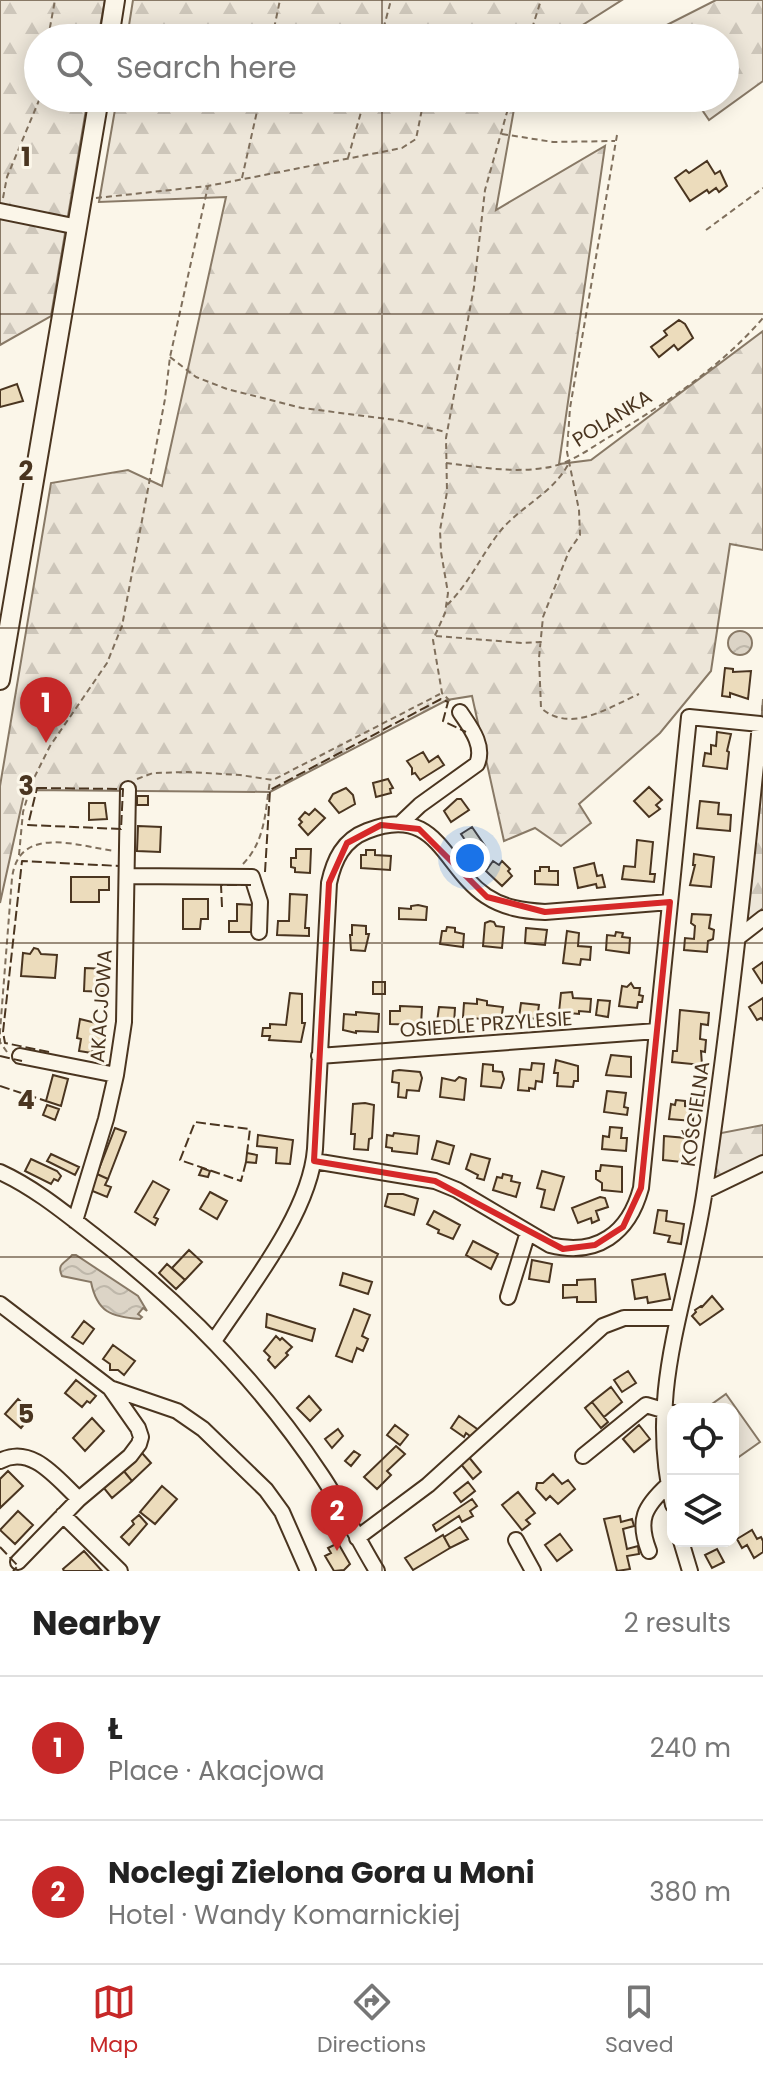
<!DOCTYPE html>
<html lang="en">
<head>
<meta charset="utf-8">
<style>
  :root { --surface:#fff; --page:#f2f2f2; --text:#222; --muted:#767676; --line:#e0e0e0; --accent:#c62828 }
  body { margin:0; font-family:Poppins,sans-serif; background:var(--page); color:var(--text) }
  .controls { position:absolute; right:24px; bottom:24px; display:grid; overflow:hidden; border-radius:16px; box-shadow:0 4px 20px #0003 }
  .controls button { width:72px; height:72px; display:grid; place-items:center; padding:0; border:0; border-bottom:2px solid var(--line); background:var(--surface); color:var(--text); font:40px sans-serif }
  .you { position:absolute; left:470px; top:858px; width:28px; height:28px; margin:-20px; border:6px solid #fff; border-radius:50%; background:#1a73e8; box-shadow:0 0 0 12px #1a73e833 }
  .badge { display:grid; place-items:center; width:52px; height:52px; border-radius:50%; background:var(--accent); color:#fff; font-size:26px; font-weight:700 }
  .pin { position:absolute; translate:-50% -66px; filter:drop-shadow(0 2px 4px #0008) }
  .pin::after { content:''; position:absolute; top:42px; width:28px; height:24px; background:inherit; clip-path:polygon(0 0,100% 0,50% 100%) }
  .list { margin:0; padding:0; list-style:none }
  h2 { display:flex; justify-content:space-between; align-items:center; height:104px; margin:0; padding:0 32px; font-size:34px }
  h2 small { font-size:26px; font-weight:400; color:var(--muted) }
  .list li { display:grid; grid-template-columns:52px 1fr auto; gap:24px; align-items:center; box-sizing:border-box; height:144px; padding:0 32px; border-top:2px solid var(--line) }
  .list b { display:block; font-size:30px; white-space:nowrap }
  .list p { margin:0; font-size:26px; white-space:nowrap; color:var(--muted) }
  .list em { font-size:26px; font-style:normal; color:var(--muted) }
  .icon { flex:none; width:44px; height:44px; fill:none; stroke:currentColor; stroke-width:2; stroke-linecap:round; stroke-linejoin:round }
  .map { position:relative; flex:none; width:763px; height:1571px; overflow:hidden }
  .search { position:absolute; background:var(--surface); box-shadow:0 4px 20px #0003; left:24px; right:24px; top:24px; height:88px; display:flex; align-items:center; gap:20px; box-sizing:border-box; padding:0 28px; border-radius:44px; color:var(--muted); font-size:30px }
  .sheet { height:392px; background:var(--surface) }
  nav { display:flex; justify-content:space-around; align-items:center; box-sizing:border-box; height:112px; border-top:2px solid var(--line); background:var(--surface); font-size:22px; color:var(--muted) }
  nav a { display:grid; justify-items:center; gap:4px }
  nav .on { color:var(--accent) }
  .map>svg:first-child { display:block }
</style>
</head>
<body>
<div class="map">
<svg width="763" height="1571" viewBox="0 0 763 1571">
  <defs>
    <pattern id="forest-firs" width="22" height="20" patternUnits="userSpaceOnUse" patternTransform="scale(2)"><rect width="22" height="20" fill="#ede6d9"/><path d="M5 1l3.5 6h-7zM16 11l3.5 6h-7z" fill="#cdc6ba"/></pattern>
    <pattern id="water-waves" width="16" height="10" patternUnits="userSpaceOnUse" patternTransform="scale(2)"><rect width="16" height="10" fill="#dcd4c6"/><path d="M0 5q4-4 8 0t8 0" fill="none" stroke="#beb7aa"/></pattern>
  </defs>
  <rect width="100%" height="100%" fill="#fbf6e9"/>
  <path fill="#ede6d9" stroke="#887966" stroke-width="2" d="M726 1394 760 1442 733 1461V1409H705Z"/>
  <path fill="url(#forest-firs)" stroke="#887966" stroke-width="2" d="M0 0H105L98 38H38V98H88L51 316 0 345Z
    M133 0H622L562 38H127Z
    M716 0H763V81L709 120 694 98H725V38H654L651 33Z
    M117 98H516L496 210 605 146 559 464 591 460 763 331V550L730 544 711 671 660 733 579 804 591 823 561 846 535 828 504 841 472 696 447 700 270 792 25 790 0 903V786L51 483 128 470 162 486 226 197 99 202Z
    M763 699V908L746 924Z
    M763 1125V1163L711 1189 716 1134Z"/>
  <path fill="url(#water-waves)" stroke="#887966" stroke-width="2" d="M728 643a12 12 0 1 1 24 0a12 12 0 1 1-24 0Z
    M72 1255H76L138 1296 147 1311 143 1308 138 1314 142 1317 140 1319C111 1317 97 1312 91 1282L62 1276C56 1263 66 1263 72 1255Z"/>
  <path fill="#ecdcbc" stroke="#4a3520" stroke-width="2" d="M707 161 715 174 720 171 727 186 719 192 716 188 709 193 707 190 690 201 675 178 686 170 689 173Z
    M679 320 685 324 693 338 678 350 674 345 659 357 651 347 667 335 664 331Z
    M17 384 23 401 0 407V390Z
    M725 668 733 669V672L751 671 748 699 730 693V697L722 696Z
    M717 732 731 734 727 751 729 752 727 769 703 766 705 753 711 754V745L716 746Z
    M423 752 429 762 438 756 444 765 420 780 415 773 412 774V768L407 761Z
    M388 779 393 788 390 789 391 793 376 797 373 783Z
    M649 787 662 800 656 805 660 809 649 817 634 801Z
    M346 788 353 795 355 804 339 813 329 801 333 794Z
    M137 796H148V805H137Z
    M457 799H461L469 810 451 822 444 811Z
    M700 801 719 803 718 814 731 815 730 831 697 828Z
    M89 803H105L107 819 89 820Z
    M315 809 325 818 308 835 299 825 302 822 299 819 305 812 309 815Z
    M138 826 161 827 160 852 137 851Z
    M472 827 485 846 474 853 461 834Z
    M637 840 653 842 650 874H655L654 882 622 879 624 866 635 867Z
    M296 849H311L310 873 295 872V868L291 867V858H296Z
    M366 850H375V855L391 856 390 870 361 868V855H366Z
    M694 854 714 857 711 887 690 885 695 865H693Z
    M493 861 499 865 502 861 510 869 508 871 512 876 502 886 486 871Z
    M594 863 597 876 602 875 605 887 597 888 596 884 578 888 574 868Z
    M540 867H549V871H558V885L535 884V871H540Z
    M71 877H109V890H99V902H71Z
    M290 894 307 895 305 928H309V936L277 935 278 921H289Z
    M183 899H208V919H201L200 929H183Z
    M237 904 254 905V932H229V921H237Z
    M418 905 427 907 426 920 399 919V908L411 909V906Z
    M692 914 711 915 709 928 714 930 713 939 708 941 707 952 684 950 685 938 694 939 695 926 691 923Z
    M490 921 494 922 496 926 504 927 502 948 483 946 485 923Z
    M352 925 366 926V934H369L365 951 351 950 350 935H352Z
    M447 927 455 928V932L464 934 463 947 440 944 442 931H446Z
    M526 928 547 930 545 945 525 943Z
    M567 931 579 933 578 946 591 947 590 960 581 959 580 965 563 963Z
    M616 932 623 933 622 937 630 938 629 953 606 950 607 935 615 936Z
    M34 948 38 949 41 954 57 955 55 978 21 976 23 953 30 954Z
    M763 962V982L762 983 753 969Z
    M85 968 107 969 106 992 84 991Z
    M373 982H385V994H373Z
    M631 983 634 988H640L639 995 643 996 642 1002H638L637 1008 619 1006 622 986 627 987Z
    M572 992 573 998 591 999 590 1012 579 1011V1014L559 1012 561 993Z
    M290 993 302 994V1023H305L301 1042 269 1040 270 1036H262L263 1028H270V1024L286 1025Z
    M763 998V1020L761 1018 757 1020 749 1007Z
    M477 999 487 1001V1005L503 1007 501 1021 463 1017 464 1003 477 1004Z
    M598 1000 610 1001 608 1017 596 1015Z
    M521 1003 539 1005 537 1019 519 1017Z
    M400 1006 422 1007 421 1025 390 1024V1011H400Z
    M439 1007 455 1008 454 1024 437 1022Z
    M680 1010 709 1013 708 1025 701 1024 700 1039 706 1040 705 1052 701 1051 702 1065 672 1062 673 1051H677Z
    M356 1012 379 1014 378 1032 356 1031V1033L343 1030 344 1014 356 1015Z
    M80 1019 104 1025 102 1042 94 1040 92 1053 79 1051 81 1039 77 1038Z
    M611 1055 631 1057V1077L606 1075Z
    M556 1060 578 1066V1081H574L573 1087 557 1086 558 1073H554Z
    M532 1063 544 1064 542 1082 536 1081 535 1089 529 1088V1091L518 1090 520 1069 531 1070Z
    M483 1064 493 1065V1071L502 1072 504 1079 501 1088 481 1086Z
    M399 1070 420 1072 422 1078 419 1091 407 1090 406 1098 398 1097 399 1083 392 1082 393 1071Z
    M53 1075 68 1079 61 1106 46 1101Z
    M459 1077 466 1079 464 1100 440 1097 442 1078 455 1081Z
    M607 1091 626 1093 624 1107 628 1108 627 1115 604 1112Z
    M676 1100 685 1101V1106L694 1107 693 1121 669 1119 671 1104 675 1105Z
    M365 1103 374 1105 372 1138 369 1139 368 1150 354 1149 355 1134H351L353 1104Z
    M47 1105 59 1109 55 1120 43 1115Z
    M610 1127 622 1128 621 1138H627L626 1151 602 1149 603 1136 609 1137Z
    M115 1128 126 1132 108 1179 97 1174Z
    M394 1133 419 1136 417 1154 392 1151V1148L386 1147 387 1135 393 1136Z
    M258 1135 293 1140 290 1164 276 1163 277 1148 257 1146Z
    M664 1136 686 1138 682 1162 663 1160Z
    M437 1141 454 1146 449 1164 432 1159Z
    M247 1153 257 1155 256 1163 246 1162Z
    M51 1154 79 1167 75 1175 47 1161Z
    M471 1154 490 1159 484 1180 477 1178 478 1175 466 1169Z
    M31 1159 57 1171 61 1176 58 1181 54 1179 51 1184 25 1171Z
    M601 1165 622 1167V1192L602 1190V1183L596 1179V1171H600Z
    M202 1168 210 1171 208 1177 199 1175Z
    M542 1171 564 1177 554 1210 541 1207 545 1190 537 1188Z
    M97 1174 108 1179 105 1185 111 1187 107 1197 90 1190Z
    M503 1174 512 1176 511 1181 520 1183 516 1197 493 1190 497 1177 502 1178Z
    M153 1181 169 1190 154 1217 158 1219 155 1225 135 1212Z
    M210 1192 227 1201 217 1219 200 1209Z
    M388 1194H403L418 1199 414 1215 385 1206Z
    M600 1197 605 1198 608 1207 596 1211 599 1220 592 1223 591 1218 578 1223 572 1208Z
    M658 1210 667 1211 666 1221 684 1224 681 1244 668 1242 670 1236 654 1233Z
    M434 1211 460 1225 453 1239 438 1233 439 1230 427 1224Z
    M473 1241 498 1254 491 1269 466 1255Z
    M189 1250 202 1262 185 1280 172 1268Z
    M532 1260 552 1264 549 1282 529 1279Z
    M167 1264 185 1280 176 1289 159 1273Z
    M343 1273 372 1282 368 1294 340 1285Z
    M665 1274 670 1299 648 1303 647 1297 635 1299 632 1280Z
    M595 1279 596 1302H577V1297L563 1298V1285H577V1280Z
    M712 1296 723 1309 700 1325 692 1316 696 1312 695 1310 701 1306 702 1307Z
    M354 1309 370 1315 362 1336 368 1339 363 1351 357 1348 352 1362 336 1356Z
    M267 1314 315 1329 312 1341 266 1327Z
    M84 1321 94 1329 83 1344 72 1337Z
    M276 1336 280 1340 282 1338 292 1347 286 1353 288 1355 275 1368 268 1360 270 1357 264 1351Z
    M113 1345 135 1361 124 1375 118 1370H110V1364L103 1359Z
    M628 1371 636 1383 622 1392 614 1380Z
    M76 1380 96 1396 90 1403 87 1401 82 1407 65 1393Z
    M611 1387 622 1402 604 1417 592 1402Z
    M309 1396 321 1410 310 1421 297 1408Z
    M18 1399 23 1404 21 1407 31 1416 21 1428 5 1414Z
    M592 1402 608 1422 601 1428 585 1408Z
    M459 1416 480 1431 474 1439 466 1433 464 1437 451 1428Z
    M92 1418 104 1431 85 1451 73 1438Z
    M395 1425 408 1435 400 1445 387 1435Z
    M639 1425 650 1439 634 1452 623 1439Z
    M338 1429 343 1436 332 1448 325 1439Z
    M396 1446 405 1454 387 1471 391 1475 377 1489 364 1477Z
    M354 1451 360 1455 351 1466 345 1461Z
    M142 1453 151 1463 132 1481 123 1470Z
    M468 1456 481 1472 473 1479 460 1463Z
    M123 1470 132 1481 112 1498 103 1487Z
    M8 1471 23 1486 0 1508V1479Z
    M553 1474 562 1484 568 1480 575 1489 558 1504 550 1496 546 1500 536 1489 537 1483H543Z
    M468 1482 475 1491 461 1502 454 1493Z
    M162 1486 177 1499 155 1524 140 1512Z
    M518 1492 535 1513 526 1520 530 1524 522 1530 502 1505Z
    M472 1499 477 1506 470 1511 473 1516 462 1522 459 1516 436 1531 433 1525Z
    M18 1511 33 1525 15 1544 0 1530Z
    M139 1515 147 1524 129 1545 121 1537 134 1524 132 1521Z
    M620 1516 621 1522 632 1519 634 1526 623 1529 627 1549 638 1546 639 1554 627 1556 630 1569 617 1571 604 1519Z
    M460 1527 468 1539 450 1548 444 1537Z
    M752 1530 757 1539 761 1537 763 1541V1552L754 1558 747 1545 742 1548 737 1539Z
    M560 1534 572 1550 557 1561 545 1545Z
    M443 1535 450 1548 413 1570 405 1558Z
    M338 1543 350 1564 344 1570 334 1571 325 1556 331 1553 328 1548Z
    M717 1549 724 1562 712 1568 705 1555Z
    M84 1551 102 1571H64L63 1569Z"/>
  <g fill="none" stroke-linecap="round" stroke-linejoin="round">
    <g stroke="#4a3520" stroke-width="18">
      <path id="minor" d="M0 211 78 227
        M400 824 420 805 477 764C485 745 470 727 460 712
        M128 876 252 877 260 902 259 932
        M740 936 763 918
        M20 1056 116 1075
        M319 1056 657 1031
        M314 1161 435 1181 457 1190 550 1245C597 1257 629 1233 641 1188L689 717 760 724C745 880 728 1034 705 1189 689 1301 645 1389 673 1505
        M0 1172C35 1188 65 1213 96 1237 183 1304 261 1384 322 1476 342 1506 358 1540 377 1571
        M705 1191 763 1163
        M75 1221 106 1119 116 1075 124 1022 128 789
        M508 1297 528 1232
        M0 1304 110 1388 177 1411 203 1429 266 1490 282 1512 308 1571
        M214 1341C249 1288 310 1213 315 1149L329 883C334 860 343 840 367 831 437 803 443 867 486 896 504 908 524 911 545 912L670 902
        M583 1456 646 1405 673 1413
        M0 1461C32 1444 57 1479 79 1499
        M63 1515 120 1571
        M357 1538 428 1485 603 1326 624 1318H676
        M516 1540 533 1571
        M681 1541 690 1571
        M649 1551C637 1520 644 1507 668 1485
        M18 1562 79 1499 130 1456 139 1444 141 1437 138 1428 110 1388"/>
    </g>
    <g stroke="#4a3520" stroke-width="22">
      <path id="major" d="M109 38 115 0
        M0 680 99 98"/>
    </g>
    <path stroke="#7f6f5c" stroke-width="2" stroke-dasharray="6 4" stroke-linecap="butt" d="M48 38 55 0
      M272 38 280 0
      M381 38 391 0
      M529 38 541 0
      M502 134 553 142 615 141
      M617 135 570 408 567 452 579 510 580 535 569 551 543 617 539 658 541 708C571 734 609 707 639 694
      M348 158 365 98
      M242 178 260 98
      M3 198 7 177 40 98
      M96 198 208 186 402 148 416 139 422 109 433 98
      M706 230 763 188
      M170 357 196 377 227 389 302 408 396 420 446 432
      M446 463C478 467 512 473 544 468 567 465 585 452 604 440 661 407 720 368 763 318
      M447 605C470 583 482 553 502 529 524 504 553 493 569 463
      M436 636 522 643 542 642
      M450 701 442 693 433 640 445 613 448 593 441 552 440 530 447 492 446 438 474 287 485 190 511 98
      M762 711 763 701
      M137 779 153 773 188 772 240 775 273 780 440 694
      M19 855 23 812 32 782 50 746 107 663 122 626 165 399 170 357 208 186
      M243 864C266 840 265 811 270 781
      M7 1052 0 1042V1031L12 878C19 824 77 846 115 851"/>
    <use href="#minor" stroke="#fbf6e9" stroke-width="14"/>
    <use href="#major" stroke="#fbf6e9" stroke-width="18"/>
    <path stroke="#4a3520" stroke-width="2" stroke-dasharray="10 4" stroke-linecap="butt" d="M37 788 123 789 121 829 28 825Z
      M265 872 270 790 441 699 448 702 443 721 466 732
      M222 907 221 885H252
      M49 1052 5 1043 3 1032 22 861 119 866
      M0 1056 22 1061
      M0 1086 46 1101
      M246 1162 241 1181 180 1160 195 1122 250 1129 247 1153
      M0 1547 18 1566 13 1571"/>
  </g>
  <path fill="none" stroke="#d62828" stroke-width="6" stroke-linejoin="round" d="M381 825 419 829 487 897 545 912 670 902 641 1188 623 1227 595 1245 563 1249 435 1181 314 1161 329 883 347 843Z"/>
  <path fill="none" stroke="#4a3520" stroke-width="2" stroke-opacity="0.55" d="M382 0V38M382 98V1571M0 314H763M0 628H763M0 943H763M0 1257H763"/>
  <g text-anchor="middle" stroke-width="6" stroke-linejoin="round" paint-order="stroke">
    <g font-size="20" fill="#4a3520" stroke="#fbf6e9">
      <text transform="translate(612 418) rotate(-32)" y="7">POLANKA</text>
      <text transform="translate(101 1006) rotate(-86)" y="7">AKACJOWA</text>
      <text transform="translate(486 1024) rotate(-4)" y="7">OSIEDLE PRZYLESIE</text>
      <text transform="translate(695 1114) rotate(-82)" y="7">KOŚCIELNA</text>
    </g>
  </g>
  <g font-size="26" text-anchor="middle" font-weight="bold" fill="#4a3520" stroke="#fbf6e9" stroke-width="6" stroke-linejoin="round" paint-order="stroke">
    <text x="26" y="166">1</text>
    <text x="26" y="480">2</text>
    <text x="26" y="795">3</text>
    <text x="26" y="1109">4</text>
    <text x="26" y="1423">5</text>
  </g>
</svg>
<div class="controls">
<button><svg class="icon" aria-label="locate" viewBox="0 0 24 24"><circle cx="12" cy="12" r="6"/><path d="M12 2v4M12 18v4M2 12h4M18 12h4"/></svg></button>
<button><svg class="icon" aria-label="layers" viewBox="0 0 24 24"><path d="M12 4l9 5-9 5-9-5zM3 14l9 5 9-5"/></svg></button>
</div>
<div class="you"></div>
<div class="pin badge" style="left:46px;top:743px">1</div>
<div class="pin badge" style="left:337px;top:1551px">2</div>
<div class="search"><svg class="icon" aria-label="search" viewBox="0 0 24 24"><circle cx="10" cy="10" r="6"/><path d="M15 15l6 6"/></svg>Search here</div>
</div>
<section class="sheet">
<h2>Nearby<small>2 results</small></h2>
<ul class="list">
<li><span class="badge">1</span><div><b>Ł</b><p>Place · Akacjowa</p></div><em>240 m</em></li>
<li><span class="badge">2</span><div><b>Noclegi Zielona Gora u Moni</b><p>Hotel · Wandy Komarnickiej</p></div><em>380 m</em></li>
</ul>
</section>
<nav>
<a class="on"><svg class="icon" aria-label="map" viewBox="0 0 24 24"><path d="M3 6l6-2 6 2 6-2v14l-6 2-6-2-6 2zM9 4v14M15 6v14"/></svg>Map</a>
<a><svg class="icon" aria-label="directions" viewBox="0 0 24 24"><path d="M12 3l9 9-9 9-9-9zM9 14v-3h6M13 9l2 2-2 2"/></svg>Directions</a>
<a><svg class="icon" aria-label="saved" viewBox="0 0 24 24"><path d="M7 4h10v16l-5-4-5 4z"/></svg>Saved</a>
</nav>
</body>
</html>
